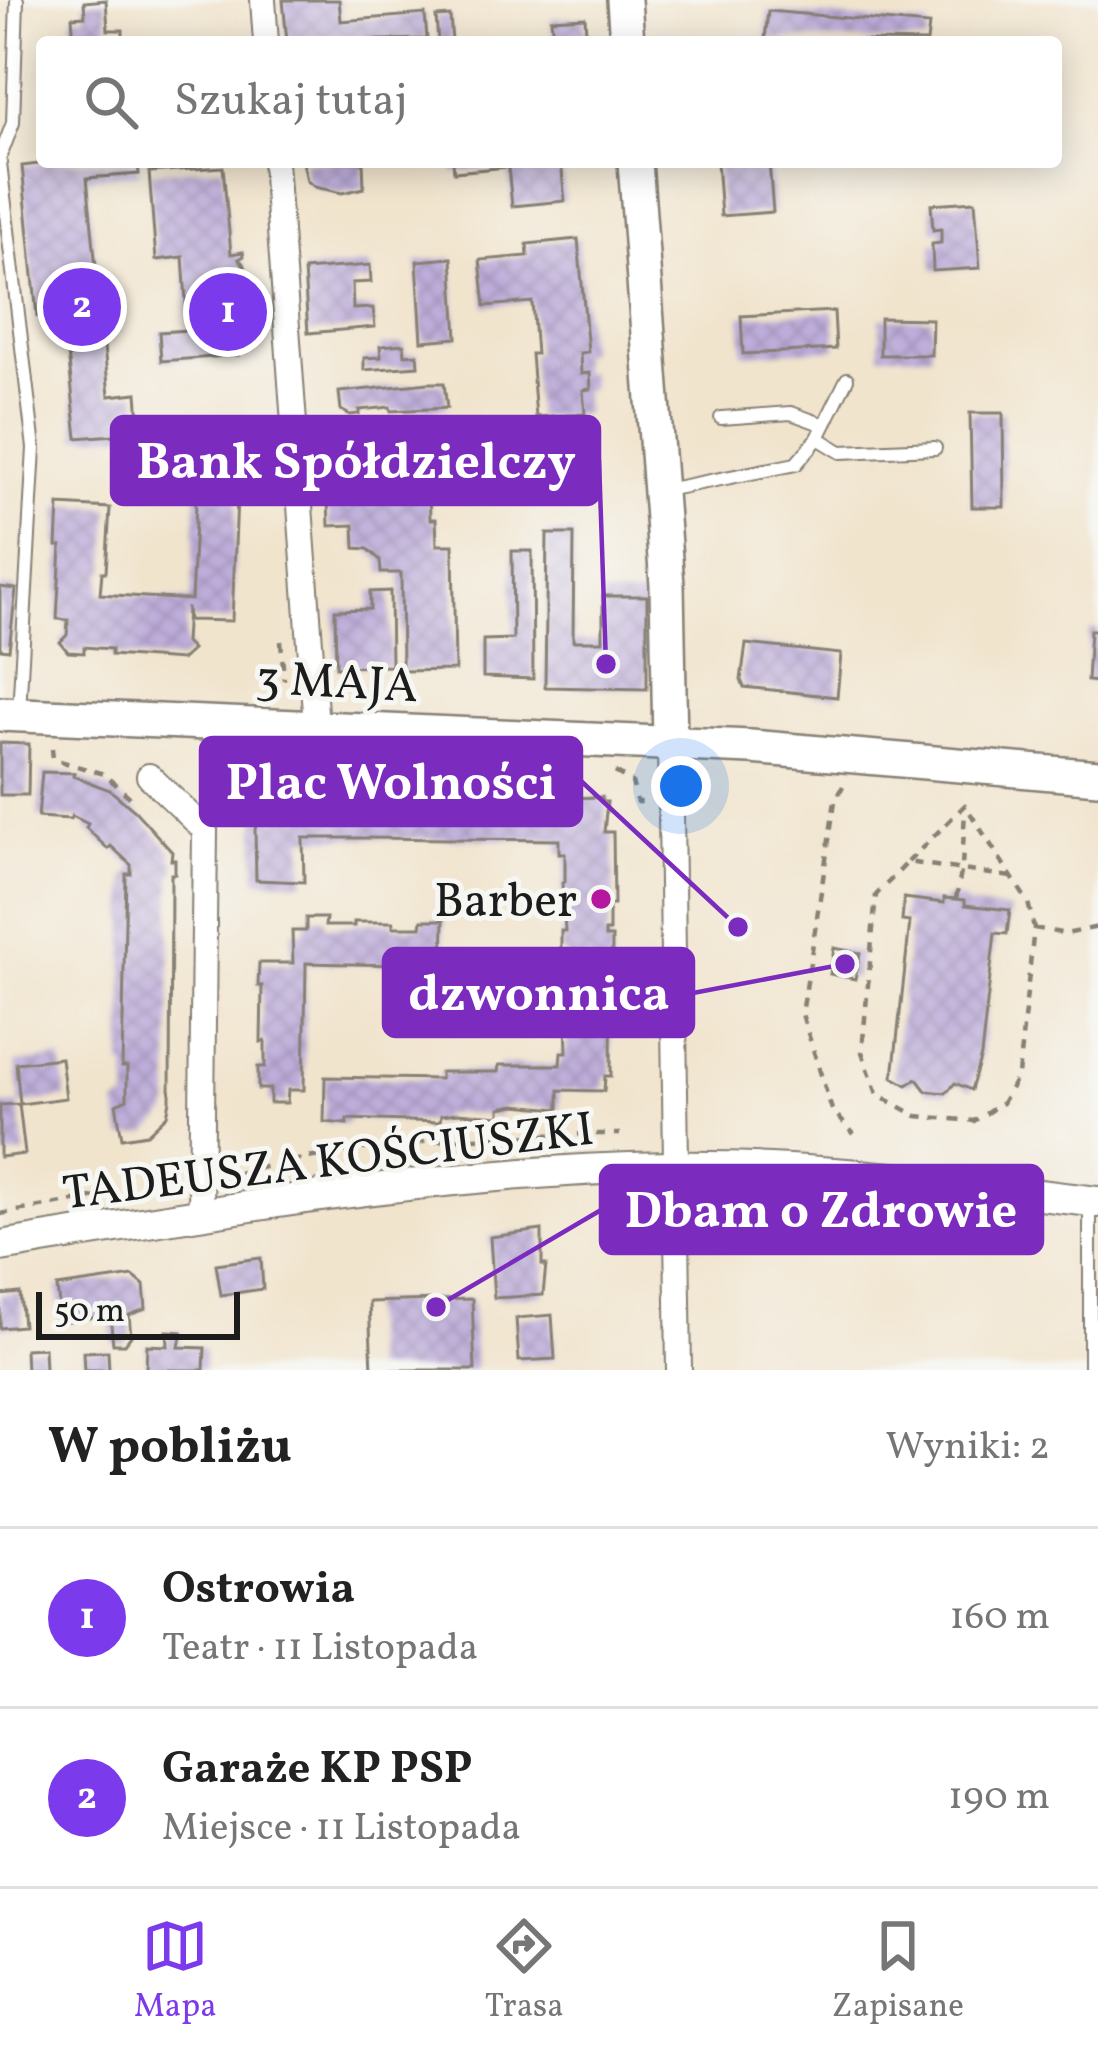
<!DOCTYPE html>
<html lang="pl">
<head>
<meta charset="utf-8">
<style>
  :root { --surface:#fff; --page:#f2f2f2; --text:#222; --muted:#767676; --line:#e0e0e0; --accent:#7c3aed }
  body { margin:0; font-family:Vollkorn,serif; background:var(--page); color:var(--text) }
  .scale { position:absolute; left:36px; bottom:30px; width:204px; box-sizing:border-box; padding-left:12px; border:6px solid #1c1c1c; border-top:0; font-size:33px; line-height:42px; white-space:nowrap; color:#1c1c1c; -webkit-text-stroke:9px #f6f6f2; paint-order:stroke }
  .you { position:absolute; left:681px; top:786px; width:42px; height:42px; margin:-30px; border:9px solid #fff; border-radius:50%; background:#1a73e8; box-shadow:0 0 0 18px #1a73e833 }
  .badge { display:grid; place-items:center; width:78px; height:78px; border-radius:50%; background:var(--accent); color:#fff; font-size:39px; font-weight:700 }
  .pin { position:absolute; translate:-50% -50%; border:6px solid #fff; box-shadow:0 3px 12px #0006 }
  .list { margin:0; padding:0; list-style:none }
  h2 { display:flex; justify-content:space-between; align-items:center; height:156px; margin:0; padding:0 48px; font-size:51px }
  h2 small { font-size:39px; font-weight:400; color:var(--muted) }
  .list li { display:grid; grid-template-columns:78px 1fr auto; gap:36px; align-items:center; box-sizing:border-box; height:180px; padding:0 48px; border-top:3px solid var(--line) }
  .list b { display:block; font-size:45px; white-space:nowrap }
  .list p { margin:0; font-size:39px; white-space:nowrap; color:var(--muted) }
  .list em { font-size:39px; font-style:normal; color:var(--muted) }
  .icon { flex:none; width:66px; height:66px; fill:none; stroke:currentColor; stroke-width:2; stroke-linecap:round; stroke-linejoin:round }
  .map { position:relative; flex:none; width:1098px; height:1370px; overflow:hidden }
  .search { position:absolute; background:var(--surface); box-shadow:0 6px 30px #0003; left:36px; right:36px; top:36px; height:132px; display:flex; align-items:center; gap:30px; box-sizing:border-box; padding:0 42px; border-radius:12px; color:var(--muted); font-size:45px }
  .sheet { height:516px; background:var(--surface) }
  nav { display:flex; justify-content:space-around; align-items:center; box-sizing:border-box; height:168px; border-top:3px solid var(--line); background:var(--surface); font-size:33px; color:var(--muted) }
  nav a { display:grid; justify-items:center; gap:6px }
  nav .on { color:var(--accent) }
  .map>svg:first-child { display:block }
</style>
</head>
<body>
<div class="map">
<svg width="1098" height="1370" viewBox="0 0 1098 1370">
  <defs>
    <pattern id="building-cross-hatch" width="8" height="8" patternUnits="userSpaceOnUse" patternTransform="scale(3)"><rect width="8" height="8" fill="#beadda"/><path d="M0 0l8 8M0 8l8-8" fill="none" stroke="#a394ba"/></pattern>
  </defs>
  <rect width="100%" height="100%" fill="#f6f6f2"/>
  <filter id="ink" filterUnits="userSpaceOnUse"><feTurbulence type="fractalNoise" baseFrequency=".00833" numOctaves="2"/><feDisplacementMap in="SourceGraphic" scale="24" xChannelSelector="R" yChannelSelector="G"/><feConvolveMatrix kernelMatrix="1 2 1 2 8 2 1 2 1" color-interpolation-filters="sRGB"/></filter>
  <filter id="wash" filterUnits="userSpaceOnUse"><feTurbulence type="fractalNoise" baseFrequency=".004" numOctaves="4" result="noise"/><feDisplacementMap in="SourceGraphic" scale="48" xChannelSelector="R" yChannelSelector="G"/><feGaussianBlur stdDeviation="2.7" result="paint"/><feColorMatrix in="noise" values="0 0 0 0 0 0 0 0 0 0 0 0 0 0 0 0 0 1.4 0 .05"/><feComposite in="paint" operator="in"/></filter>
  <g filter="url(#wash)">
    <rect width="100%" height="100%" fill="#f1e4cd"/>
    <g id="blocks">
      <path fill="url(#building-cross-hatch)" d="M106 0 108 30H123V42H74L72 17 85 16 84 2Z
        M283 0H339L341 21 425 14 427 39 287 42Z
        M768 11 929 25 927 42 765 39Z
        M450 16 452 42H438L436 17Z
        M585 17 586 33H594V42H546V38L553 37 551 19Z
        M55 162H138L139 174 87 178 109 396 137 393 140 433 77 438 64 314 37 316 22 166Z
        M303 162H363L364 188 342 193 315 187 307 181Z
        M453 162H561L565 201 512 206 508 167 454 172Z
        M717 162H769L773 212 721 216Z
        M223 167 231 254 243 252 244 256 239 259 245 266 240 268V274L245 275 248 306 243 309V314L249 316 244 318V324L257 328 237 330 238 355 161 361 159 332 188 330 183 257 156 260 149 172Z
        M975 201 980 268 933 271 932 244 941 243V229L933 230 931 204Z
        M578 239 588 352 580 353 581 374 590 373 591 389 583 390 585 414 536 417 531 354H536L532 302 485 306 480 260 528 256 527 244Z
        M452 258 457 338 422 341 417 261Z
        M370 265 371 282 352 283 353 309 373 308 375 327 308 333 304 270Z
        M834 311 836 349 743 354 741 316Z
        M880 318 932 319 931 355H880Z
        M404 344 405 355 417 354 418 366 364 370V358L381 357 380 346Z
        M429 383H444L447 408 391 411 390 407 359 410V414L350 415 341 410 339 392Z
        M970 413H1003L1004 507H972Z
        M199 445 239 447 232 621 188 620 187 607 185 643 192 650 181 660 111 655V649L84 647V653L68 652 60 642 67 635 68 620 57 619 61 546H57L59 505 110 508 106 572H102L100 594 191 600Z
        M427 446 430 519H436L437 545H453L455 670 402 671 401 573H381L380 560 368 549 355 548 354 525 329 526 326 450Z
        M547 534H574L573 641H603V596H647V689L545 687Z
        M512 551H532L533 679 483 677V640L513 639Z
        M0 587 16 589 9 650 0 649Z
        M390 591 391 666 336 667 335 610 370 609V592Z
        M1090 630H1098V682L1087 681Z
        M746 644 841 654 837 697 744 687 741 680Z
        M0 743 29 744 28 795H0Z
        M42 772 74 773 73 776 110 790 135 811 172 852 171 860H175V874H171L170 1101 167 1115 147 1134 122 1138 116 1104 127 1099V1067H122L126 874H131V865L111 846 108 849 86 828 88 824 72 816 70 819 38 817Z
        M320 789 385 793V798H404V790H415L439 793V799L455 800V792L542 793 562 796V802H570V798L602 797V802H607L604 832H613L614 905H609V931H605V937H612L611 1076H605L604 1091 559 1090V1109L515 1105 500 1108V1116L457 1113 441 1115 440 1122 347 1119V1124L324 1122 325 1077 440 1079V1072H498L499 1065H560L561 1052H567L566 1023H559V982H566V953H561V931H565L562 883 565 882V853H559V840L365 838H303L304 882 256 880 255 830 258 815H263L264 790 289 794Z
        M904 898 944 903V898L956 899 965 900V905L1010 910 1007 934 995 933 981 1056 971 1090 955 1083 946 1093 926 1091 917 1079 907 1085 893 1077 910 922 902 921Z
        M306 918H326L325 926H354V922H393V927H421L422 920H444L443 966 306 963 304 1090H288L287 1103H270V1089H258V1067H265V1041L261 1042 262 986H258L259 963H293L292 931H306Z
        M834 948 860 953 855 979 830 974Z
        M61 1058 66 1098 20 1104 16 1063Z
        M19 1104 25 1154 0 1157V1105Z
        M542 1230V1265H546L543 1295 494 1298 490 1237Z
        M261 1258 263 1289 221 1295 216 1264Z
        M133 1276 144 1285 146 1309 129 1315 131 1336 125 1344H113L110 1315 61 1322 57 1287Z
        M20 1293 23 1326 0 1328V1295Z
        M472 1299 475 1370H372L369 1302Z
        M552 1315 555 1359 519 1361 516 1318Z
        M167 1331 182 1332 179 1347 205 1348 204 1370H146L147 1345 168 1346Z
        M44 1348 45 1370H26L25 1349Z
        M108 1351 109 1370H84L83 1352Z"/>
    </g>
  </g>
  <g filter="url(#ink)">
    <use href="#blocks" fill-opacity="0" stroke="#868074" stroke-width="3"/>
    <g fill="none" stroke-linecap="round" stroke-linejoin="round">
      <g stroke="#868074" stroke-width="16">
        <path id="service" d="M0 157 13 123 17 0
          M0 163 34 448 19 712
          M721 418 791 413 824 425
          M818 438 841 452 935 448
          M660 491 796 464 818 438 847 379
          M1090 1203V1370"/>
      </g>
      <g stroke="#868074" stroke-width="28">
        <path id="minor" d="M263 0 266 42
          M275 162 316 726
          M670 744 679 1370
          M149 776 205 830 201 1214"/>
      </g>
      <g stroke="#868074" stroke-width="34">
        <path id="tertiary" d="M0 1246C222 1210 446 1170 671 1167 814 1165 956 1185 1098 1202"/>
      </g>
      <g stroke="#868074" stroke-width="38">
        <path id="secondary" d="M624 0 627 42
          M635 162 667 585 670 744
          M0 714 751 747 1098 777"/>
      </g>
      <path stroke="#868074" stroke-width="4.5" stroke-dasharray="9 9" stroke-linecap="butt" d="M281 641 284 680
        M52 748 53 759 104 774 133 800
        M615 772 632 782 637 802H645
        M843 786 835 801 802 1014 832 1110 854 1134
        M224 819 237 811
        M908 862 965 805 1028 902 1034 928 1018 1075 1002 1103 974 1121 917 1116 877 1094 862 1052 876 895 908 862 1011 877
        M956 899 962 867 965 810
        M1034 928 1066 934 1098 927
        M239 1173C369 1141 487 1134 620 1134
        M0 1214 177 1183
        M932 1231 935 1208"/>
      <use href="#service" stroke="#fff" stroke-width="12"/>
      <use href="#minor" stroke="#fff" stroke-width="24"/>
      <use href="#tertiary" stroke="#fff" stroke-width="30"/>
      <use href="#secondary" stroke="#fff" stroke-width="33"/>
    </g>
  </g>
  <circle fill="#b5179e" stroke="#f6f6f2" stroke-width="4.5" cx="601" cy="899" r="12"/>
  <g text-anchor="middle" stroke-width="10" stroke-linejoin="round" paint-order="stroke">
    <g font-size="48" fill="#1c1c1c" stroke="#f6f6f2">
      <text transform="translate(337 680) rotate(3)" y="17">3 MAJA</text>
      <text transform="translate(328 1159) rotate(-7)" y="17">TADEUSZA KOŚCIUSZKI</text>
    </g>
    <g font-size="48" fill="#1c1c1c" stroke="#f6f6f2" text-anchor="end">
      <text x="577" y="916">Barber</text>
    </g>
  </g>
  <path fill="none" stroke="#7b2cbf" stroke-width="4.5" d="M606 664L599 460M738 927L581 781M845 964L693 993M436 1307L601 1210"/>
  <g fill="#7b2cbf" stroke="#f6f6f2" stroke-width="4.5">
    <circle cx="606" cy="664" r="12"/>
    <circle cx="738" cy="927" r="12"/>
    <circle cx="845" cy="964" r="12"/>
    <circle cx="436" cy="1307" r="12"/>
  </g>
  <g fill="#7b2cbf" stroke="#7b2cbf" stroke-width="4.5">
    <rect x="112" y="417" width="487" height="87" rx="12"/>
    <rect x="201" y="738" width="380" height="87" rx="12"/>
    <rect x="384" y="949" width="309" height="87" rx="12"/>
    <rect x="601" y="1166" width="441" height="87" rx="12"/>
  </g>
  <g font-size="51" text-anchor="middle" font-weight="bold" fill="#fff">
    <text x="356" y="478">Bank Spółdzielczy</text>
    <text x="391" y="799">Plac Wolności</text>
    <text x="539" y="1010">dzwonnica</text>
    <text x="821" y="1227">Dbam o Zdrowie</text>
  </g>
</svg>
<div class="scale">50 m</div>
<div class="you"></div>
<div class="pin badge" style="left:228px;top:312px">1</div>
<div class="pin badge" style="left:82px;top:307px">2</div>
<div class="search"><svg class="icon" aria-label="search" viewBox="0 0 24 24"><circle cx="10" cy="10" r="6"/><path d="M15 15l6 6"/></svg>Szukaj tutaj</div>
</div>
<section class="sheet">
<h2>W pobliżu<small>Wyniki: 2</small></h2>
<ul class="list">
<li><span class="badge">1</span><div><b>Ostrowia</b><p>Teatr · 11 Listopada</p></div><em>160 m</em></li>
<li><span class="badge">2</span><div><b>Garaże KP PSP</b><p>Miejsce · 11 Listopada</p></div><em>190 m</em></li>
</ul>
</section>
<nav>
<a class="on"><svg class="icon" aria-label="map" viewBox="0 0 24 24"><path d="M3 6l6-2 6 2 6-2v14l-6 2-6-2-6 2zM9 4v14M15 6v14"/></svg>Mapa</a>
<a><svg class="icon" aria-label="directions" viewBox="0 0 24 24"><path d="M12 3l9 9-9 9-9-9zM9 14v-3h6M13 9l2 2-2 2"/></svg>Trasa</a>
<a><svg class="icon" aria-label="saved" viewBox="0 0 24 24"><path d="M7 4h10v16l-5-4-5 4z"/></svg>Zapisane</a>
</nav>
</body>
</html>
